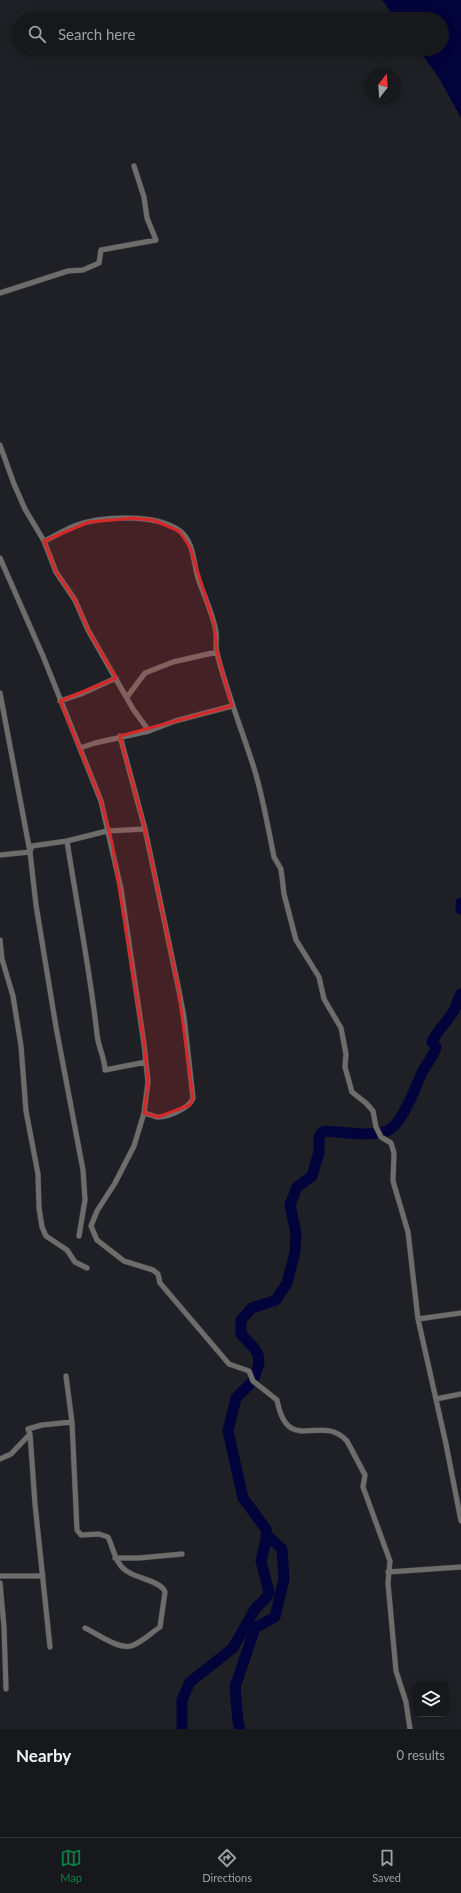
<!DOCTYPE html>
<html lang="en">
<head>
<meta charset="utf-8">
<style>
  :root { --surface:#17181c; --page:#242529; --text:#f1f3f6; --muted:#9ea0a3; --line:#36373b; --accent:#0b8043 }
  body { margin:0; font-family:Lato,sans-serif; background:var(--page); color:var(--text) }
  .controls { position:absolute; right:12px; bottom:12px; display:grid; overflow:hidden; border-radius:8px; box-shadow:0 2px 10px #0003 }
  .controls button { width:36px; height:36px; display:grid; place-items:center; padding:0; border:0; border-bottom:1px solid var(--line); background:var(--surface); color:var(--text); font:20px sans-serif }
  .compass { position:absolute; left:365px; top:68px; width:36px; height:36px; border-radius:50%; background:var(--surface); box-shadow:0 2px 10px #0003; rotate:17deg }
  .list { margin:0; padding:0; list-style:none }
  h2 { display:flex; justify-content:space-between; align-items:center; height:52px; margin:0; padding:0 16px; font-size:17px }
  h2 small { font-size:13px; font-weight:400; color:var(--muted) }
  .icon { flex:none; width:22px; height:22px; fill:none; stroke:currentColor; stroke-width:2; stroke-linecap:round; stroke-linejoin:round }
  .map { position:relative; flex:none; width:461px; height:1729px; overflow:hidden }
  .search { position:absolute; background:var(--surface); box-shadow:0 2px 10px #0003; left:12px; right:12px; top:12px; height:44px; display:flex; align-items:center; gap:10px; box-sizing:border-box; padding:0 14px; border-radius:22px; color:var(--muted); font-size:15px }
  .sheet { height:108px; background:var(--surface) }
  nav { display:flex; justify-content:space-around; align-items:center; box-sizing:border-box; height:56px; border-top:1px solid var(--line); background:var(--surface); font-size:11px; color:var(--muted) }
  nav a { display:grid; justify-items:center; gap:2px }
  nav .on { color:var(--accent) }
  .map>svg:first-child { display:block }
</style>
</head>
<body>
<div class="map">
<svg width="461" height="1729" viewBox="0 0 461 1729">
  <rect width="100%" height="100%" fill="#1f2025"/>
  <path fill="#03033b" d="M382 0H461V118L439 78 418 49H442V19H396Z"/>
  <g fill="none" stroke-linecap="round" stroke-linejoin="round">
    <path stroke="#03033b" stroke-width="11" d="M461 903V909
      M182 1729V1700L190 1682 233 1648 255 1609 267 1597 269 1592 261 1561 267 1535 266 1529 243 1498 228 1431 236 1398 253 1381 259 1364 258 1354 254 1348 241 1334V1320L252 1308 276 1300 287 1283 295 1252 296 1233 290 1205 297 1187 312 1176 319 1152V1137L322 1132 326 1131C342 1132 372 1137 387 1131 401 1126 414 1091 420 1077 424 1066 433 1058 436 1047L432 1042C437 1030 451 1019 456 1006 458 1002 458 998 461 994
      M240 1729 238 1722 235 1687 255 1628 275 1617 284 1579 282 1549 267 1535"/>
    <g stroke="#393a3f" stroke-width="6">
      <path id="street" d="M0 293 68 271 83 270 99 263 101 250 156 240 147 218 144 197 134 166
        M0 445 14 484 25 509 44 541 56 572 75 600 88 630 133 709 149 731
        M44 541C54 537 64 530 74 526 100 516 156 513 180 531 195 543 193 565 199 581 205 598 213 614 216 632 217 639 215 647 217 653 227 693 242 730 254 768 263 797 268 828 274 857L281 869 284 894 296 940 319 977 324 999 341 1028 346 1054 345 1067 352 1092 366 1103 373 1111 376 1127 381 1137 391 1143 394 1153 393 1181 408 1232 418 1319 446 1444 461 1521
        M0 558 43 656 101 801 121 889 144 1044 148 1082 144 1113 134 1146 115 1183 97 1211 91 1226 97 1240 124 1261 153 1270 158 1274 160 1283 229 1364 249 1371 253 1381 277 1400C288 1457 321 1412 347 1441L365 1475 363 1487 390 1561 388 1583 396 1671 406 1702 410 1729
        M0 693 30 852 36 905 56 1027 83 1170 85 1200 79 1236
        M127 697 145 673 173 662 217 652
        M60 701 81 694 116 678
        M120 736 145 829 178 986 184 1017 193 1098C190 1108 167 1118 157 1117 153 1116 148 1114 144 1113
        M80 748 95 743 149 731 175 721 232 706
        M67 841C77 906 90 970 97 1034 98 1047 105 1058 105 1070L146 1062
        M0 855 30 852 32 846 67 841 107 831 145 829
        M0 940 2 959 13 996 21 1046 26 1111 38 1174 39 1208 42 1227 46 1236 67 1250 75 1262 87 1268
        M418 1319 461 1313
        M66 1376 72 1422 77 1530 81 1535 99 1534 108 1537C114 1549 115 1566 130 1573 138 1578 162 1582 165 1592L160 1627C151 1633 141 1643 131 1646 117 1649 98 1634 85 1628
        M436 1399 461 1394
        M30 1434 35 1504 50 1647
        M0 1459 11 1454 30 1434 28 1429 42 1425 72 1422
        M115 1558H139L182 1554
        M388 1572 461 1567
        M0 1576H43
        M0 1583 4 1627 6 1689"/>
    </g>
    <use href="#street" stroke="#6f6d6b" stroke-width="5"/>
  </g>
  <path fill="#d62828" fill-opacity="0.2" stroke="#d62828" stroke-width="3" stroke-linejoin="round" d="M133 518 153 520 179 531 190 547 214 624 217 652 232 706 120 736 145 829 178 986 193 1098 190 1105 158 1117 144 1113 148 1082 144 1044 112 843 101 801 60 701 116 678 88 630 75 600 56 572 44 541 89 522Z"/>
</svg>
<div class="controls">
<button><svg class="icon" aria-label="layers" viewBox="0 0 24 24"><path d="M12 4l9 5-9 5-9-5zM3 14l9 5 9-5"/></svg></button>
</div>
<svg class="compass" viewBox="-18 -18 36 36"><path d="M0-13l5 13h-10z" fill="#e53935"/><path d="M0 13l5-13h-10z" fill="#9ea0a3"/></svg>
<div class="search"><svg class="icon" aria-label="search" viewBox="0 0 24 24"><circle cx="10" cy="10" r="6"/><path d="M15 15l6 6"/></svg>Search here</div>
</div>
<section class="sheet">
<h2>Nearby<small>0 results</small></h2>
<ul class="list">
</ul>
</section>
<nav>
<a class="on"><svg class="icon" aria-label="map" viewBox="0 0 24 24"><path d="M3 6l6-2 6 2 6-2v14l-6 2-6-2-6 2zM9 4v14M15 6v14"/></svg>Map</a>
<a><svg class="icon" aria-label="directions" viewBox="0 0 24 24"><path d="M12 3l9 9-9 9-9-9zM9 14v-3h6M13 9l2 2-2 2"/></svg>Directions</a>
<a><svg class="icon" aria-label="saved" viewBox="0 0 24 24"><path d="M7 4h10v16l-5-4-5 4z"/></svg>Saved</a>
</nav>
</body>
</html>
